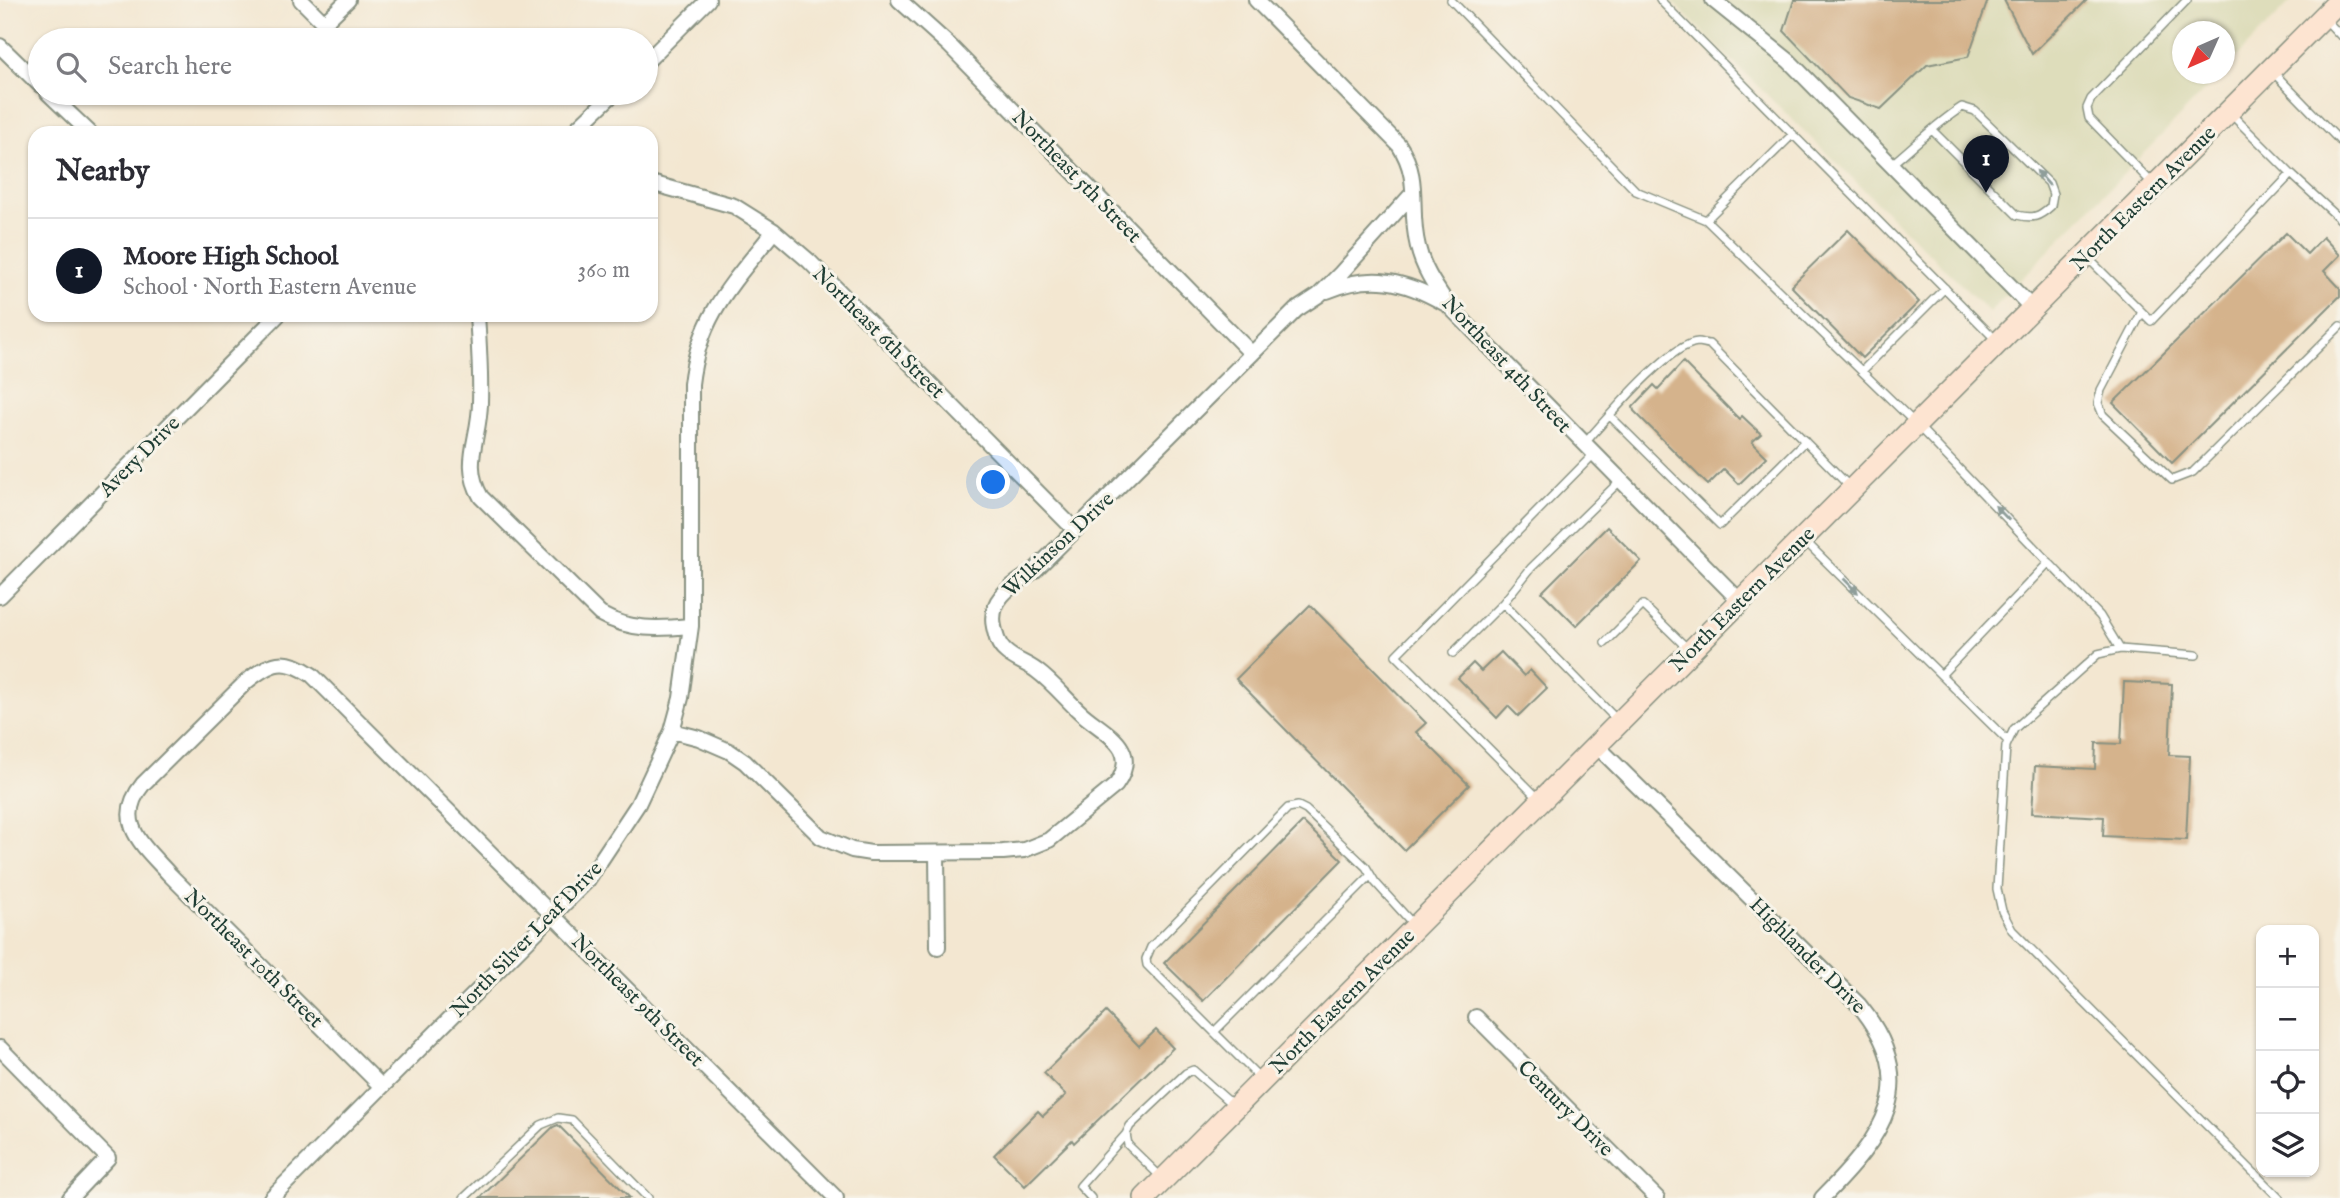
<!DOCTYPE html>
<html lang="en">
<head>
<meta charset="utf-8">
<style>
  :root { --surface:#fff; --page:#f2f2f3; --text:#2b2b33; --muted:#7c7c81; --line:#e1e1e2; --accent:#111827 }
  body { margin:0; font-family:"IM FELL English",serif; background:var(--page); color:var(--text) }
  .controls { position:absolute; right:21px; bottom:21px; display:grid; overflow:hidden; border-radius:14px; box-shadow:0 2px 5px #0004 }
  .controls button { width:63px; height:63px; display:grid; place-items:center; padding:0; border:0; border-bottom:2px solid var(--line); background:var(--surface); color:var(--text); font:35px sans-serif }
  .compass { position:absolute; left:2172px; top:21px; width:63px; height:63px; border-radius:50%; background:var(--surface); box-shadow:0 2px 5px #0004; rotate:225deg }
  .you { position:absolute; left:994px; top:483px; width:24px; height:24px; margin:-18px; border:5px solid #fff; border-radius:50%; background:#1a73e8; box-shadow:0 0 0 10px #1a73e833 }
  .badge { display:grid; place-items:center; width:46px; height:46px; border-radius:50%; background:var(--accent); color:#fff; font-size:23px; font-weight:700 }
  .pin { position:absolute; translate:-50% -58px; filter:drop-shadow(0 2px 4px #0008) }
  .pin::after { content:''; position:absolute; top:37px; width:24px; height:21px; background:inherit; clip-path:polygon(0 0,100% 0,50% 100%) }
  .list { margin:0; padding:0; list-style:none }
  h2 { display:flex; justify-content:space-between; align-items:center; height:91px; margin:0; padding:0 28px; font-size:30px }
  h2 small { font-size:23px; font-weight:400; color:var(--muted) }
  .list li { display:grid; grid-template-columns:46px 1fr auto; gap:21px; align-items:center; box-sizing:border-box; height:105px; padding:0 28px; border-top:2px solid var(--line) }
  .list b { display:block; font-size:26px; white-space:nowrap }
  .list p { margin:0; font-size:23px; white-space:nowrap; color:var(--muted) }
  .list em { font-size:23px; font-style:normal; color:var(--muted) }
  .icon { flex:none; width:38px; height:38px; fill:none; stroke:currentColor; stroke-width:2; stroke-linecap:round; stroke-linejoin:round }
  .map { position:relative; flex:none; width:2340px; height:1198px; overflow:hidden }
  .search { position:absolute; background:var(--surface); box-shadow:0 2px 5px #0004; left:28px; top:28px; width:630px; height:77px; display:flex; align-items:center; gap:18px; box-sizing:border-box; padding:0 24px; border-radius:38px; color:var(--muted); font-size:26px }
  .panel { position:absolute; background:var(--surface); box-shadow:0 2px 5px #0004; left:28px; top:126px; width:630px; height:196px; border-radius:21px }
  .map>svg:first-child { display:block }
</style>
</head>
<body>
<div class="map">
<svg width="2340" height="1198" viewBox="0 0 2340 1198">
  <rect width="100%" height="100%" fill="#f7f3e8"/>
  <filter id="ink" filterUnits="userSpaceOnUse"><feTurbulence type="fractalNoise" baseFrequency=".0143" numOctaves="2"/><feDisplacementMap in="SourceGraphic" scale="14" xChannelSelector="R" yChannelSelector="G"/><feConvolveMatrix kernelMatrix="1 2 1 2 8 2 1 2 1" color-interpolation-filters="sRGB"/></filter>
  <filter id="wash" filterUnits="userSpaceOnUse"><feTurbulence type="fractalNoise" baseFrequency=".00686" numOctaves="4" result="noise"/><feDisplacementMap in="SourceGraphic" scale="28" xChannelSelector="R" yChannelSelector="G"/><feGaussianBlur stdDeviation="1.57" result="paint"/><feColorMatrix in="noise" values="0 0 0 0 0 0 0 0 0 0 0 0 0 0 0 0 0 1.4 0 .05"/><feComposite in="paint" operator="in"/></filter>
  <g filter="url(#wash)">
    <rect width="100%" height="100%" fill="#f3e7d1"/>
    <path fill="#deddbb" d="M1670 0H2292L2225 69 2224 32H2182V74H2221L1989 312Z"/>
    <g id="blocks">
      <path fill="#d5b38c" d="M1794 0H1988L1968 57 1927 65 1881 109 1848 98 1784 31Z
        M2004 0H2087L2032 54Z
        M1848 230 1919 302 1862 358 1791 286Z
        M2286 233 2307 254 2323 237 2340 255 2324 271 2340 288V296L2172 463 2113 403Z
        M1683 362 1739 419 1742 416 1761 434 1752 442 1767 457 1739 484 1724 469 1708 485 1634 411 1633 407 1654 385 1658 389Z
        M1607 527 1641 561 1576 626 1542 592Z
        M1310 605 1426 723 1416 732 1469 785 1404 850 1236 679Z
        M1501 652 1524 676 1530 670 1547 688 1518 716 1508 706 1497 718 1458 678 1473 663 1481 671Z
        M2124 682 2172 684 2169 755 2190 756 2186 840 2103 836 2104 817 2032 813 2035 766 2095 769 2096 743 2121 744Z
        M1303 822 1342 860 1203 1001 1164 963Z
        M1106 1012 1139 1046 1156 1030 1173 1048 1074 1143 1072 1140 1025 1186 994 1155 1038 1111 1043 1116 1066 1095 1044 1073Z
        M558 1125 630 1198H480L553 1127Z"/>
    </g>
  </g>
  <g filter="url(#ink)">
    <use href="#blocks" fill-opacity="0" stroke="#899282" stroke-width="2"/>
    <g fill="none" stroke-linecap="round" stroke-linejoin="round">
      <g stroke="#899282" stroke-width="10">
        <path id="lane" d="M1451 0 1636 191 1706 220 1917 425 2100 616 2120 649
          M1660 0 1996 340
          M2324 18 2340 35
          M2271 70 2340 141
          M1892 164C1915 145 1937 123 1962 107L1975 111 2049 183 2053 194 2051 206C2039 217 2033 219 2017 215L1932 130
          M2291 174 2340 219
          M2152 183 2089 118 2087 108 2091 99 2187 0
          M1706 220 1793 134
          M2086 256 2151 321 2291 174 2231 114
          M2142 312 2101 390 2098 403 2103 415 2172 480 2193 472 2340 326
          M1862 371 1945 288
          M1610 416 1720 525 1805 441
          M1584 444C1605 421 1668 344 1698 342 1702 342 1705 344 1709 344L1849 486
          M1804 540 2008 741
          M1605 643 1643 605 1687 648
          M1453 653 1503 603
          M2196 655 2120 649 2098 654 2014 729 2006 746 1997 889 2002 911 2012 930 2279 1198
          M1941 675 2049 562
          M1617 720 1503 603 1531 568 1620 481
          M1539 799 1396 655 1594 454
          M1215 1031 1370 876
          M1261 1079 1147 965 1146 959 1151 947 1288 808 1298 806 1306 810 1366 867 1375 882 1413 924
          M1163 1179 1128 1145 1126 1134 1130 1126 1186 1073 1193 1070 1234 1106
          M464 1198 541 1125 558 1118 572 1120 648 1198
          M1091 1198 1080 1186 1126 1134"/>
      </g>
      <g stroke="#899282" stroke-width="18">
        <path id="street" d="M301 0 324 23 348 0
          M899 0 949 45 1252 354
          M1256 0 1399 145C1422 180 1408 208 1418 247 1423 269 1436 287 1448 305L1740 601
          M1713 0 1789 61 2033 309
          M0 46 40 85
          M646 62 708 0
          M48 93 90 133
          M572 133 614 93
          M651 183 734 206 774 231 809 261 1075 530
          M1327 291C1371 273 1404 280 1444 303
          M477 315C479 344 481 373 480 402 480 439 461 463 481 497L600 614C630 631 659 629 691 626
          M0 596 278 315
          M672 731 699 738 729 751 745 762 821 837 852 850 871 853 1003 852 1024 850 1049 840 1116 785C1143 746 1102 733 1079 711 1065 698 1052 682 1037 671 1027 663 1014 660 1005 651 998 645 996 636 994 627 988 598 1013 585 1034 571L1296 310 1319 295 1341 273 1413 193
          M1597 746 1859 1005C1923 1083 1883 1137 1822 1198
          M937 853 938 947
          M1476 1017 1657 1198
          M0 1048 108 1158 70 1198
          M381 1086 169 874C144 846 112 822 143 784L246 682C271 662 284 656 312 675L836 1198
          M271 1198 587 881 638 804 672 731 681 698 691 626V384C699 315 733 283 774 231"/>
      </g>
      <g stroke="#899282" stroke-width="24">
        <path id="secondary" d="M1145 1198 2340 0"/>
      </g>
      <use href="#lane" stroke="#fff" stroke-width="7"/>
      <use href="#street" stroke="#fff" stroke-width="14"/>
      <use href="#secondary" stroke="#fde4d1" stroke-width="21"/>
    </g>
    <defs><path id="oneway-solid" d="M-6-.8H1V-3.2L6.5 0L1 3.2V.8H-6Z" transform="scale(1.75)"/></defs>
    <g fill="#8f9e9a">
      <use href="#oneway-solid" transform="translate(2043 178) rotate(-131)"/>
      <use href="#oneway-solid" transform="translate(2002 513) rotate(-134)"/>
      <use href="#oneway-solid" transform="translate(1851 586) rotate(45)"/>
    </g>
  </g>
  <g text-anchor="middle" stroke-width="6" stroke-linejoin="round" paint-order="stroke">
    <g font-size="21" fill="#1f3d34" stroke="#f7f3e8">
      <text transform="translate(1077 176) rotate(46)" y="7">Northeast 5th Street</text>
      <text transform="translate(2143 198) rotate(-45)" y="7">North Eastern Avenue</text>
      <text transform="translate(879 332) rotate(45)" y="7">Northeast 6th Street</text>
      <text transform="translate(1507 364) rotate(47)" y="7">Northeast 4th Street</text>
      <text transform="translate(139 456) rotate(-45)" y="7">Avery Drive</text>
      <text transform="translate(1058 544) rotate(-43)" y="7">Wilkinson Drive</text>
      <text transform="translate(1742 599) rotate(-45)" y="7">North Eastern Avenue</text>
      <text transform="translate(526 939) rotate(-46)" y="7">North Silver Leaf Drive</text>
      <text transform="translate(1808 955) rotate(45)" y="7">Highlander Drive</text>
      <text transform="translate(254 958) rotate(45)" y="7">Northeast 10th Street</text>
      <text transform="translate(638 1000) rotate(45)" y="7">Northeast 9th Street</text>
      <text transform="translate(1342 1001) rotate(-45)" y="7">North Eastern Avenue</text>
      <text transform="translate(1566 1108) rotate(45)" y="7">Century Drive</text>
    </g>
  </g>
</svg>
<div class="controls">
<button>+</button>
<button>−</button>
<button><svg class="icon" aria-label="locate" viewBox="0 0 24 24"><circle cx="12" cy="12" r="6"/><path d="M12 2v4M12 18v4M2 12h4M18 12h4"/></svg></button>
<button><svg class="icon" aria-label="layers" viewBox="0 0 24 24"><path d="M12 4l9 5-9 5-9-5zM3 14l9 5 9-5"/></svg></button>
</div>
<svg class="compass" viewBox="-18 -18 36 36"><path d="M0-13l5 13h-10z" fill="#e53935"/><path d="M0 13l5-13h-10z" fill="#7c7c81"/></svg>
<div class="you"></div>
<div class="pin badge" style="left:1986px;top:193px">1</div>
<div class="search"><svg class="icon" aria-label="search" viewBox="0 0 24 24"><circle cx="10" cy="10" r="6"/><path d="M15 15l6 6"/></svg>Search here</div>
<section class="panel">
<h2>Nearby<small></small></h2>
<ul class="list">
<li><span class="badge">1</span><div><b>Moore High School</b><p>School · North Eastern Avenue</p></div><em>360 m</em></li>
</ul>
</section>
</div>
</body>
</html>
